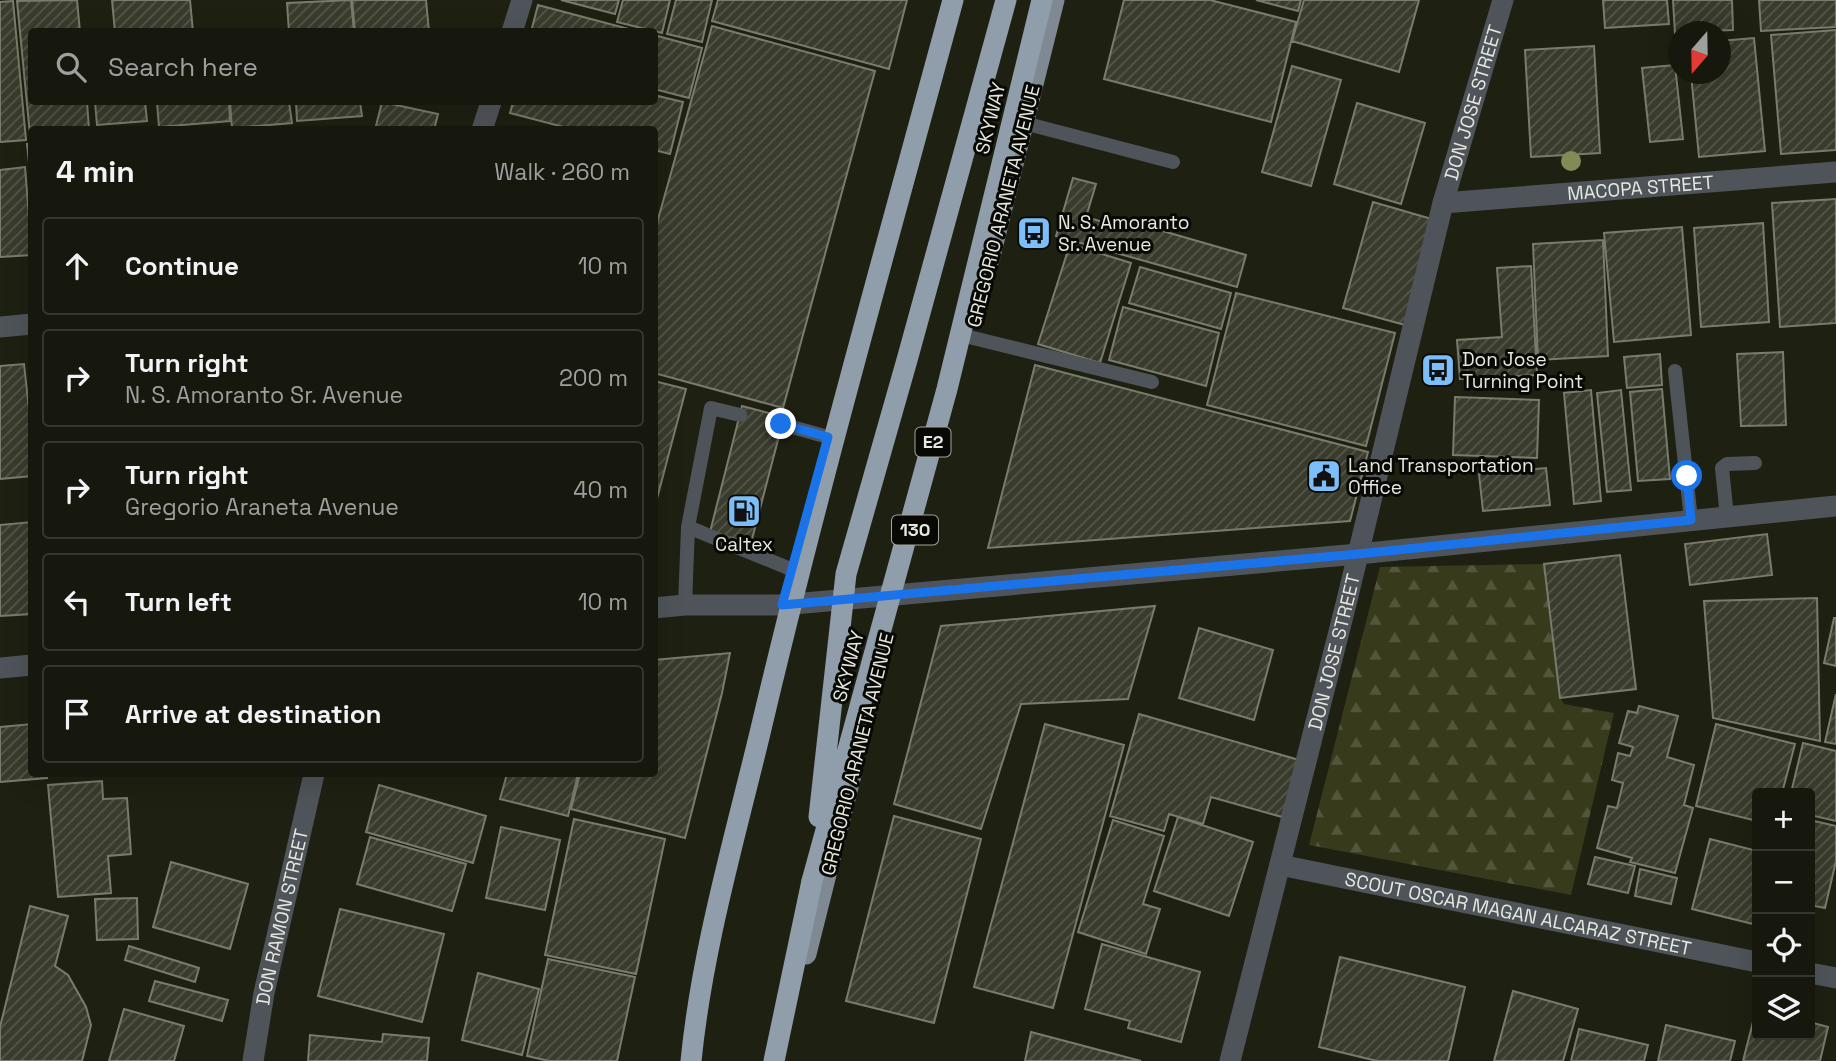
<!DOCTYPE html>
<html lang="en">
<head>
<meta charset="utf-8">
<style>
  :root { --surface:#16180e; --page:#23251c; --text:#f1f3f6; --muted:#9ea09e; --line:#35372e }
  body { margin:0; font-family:"Space Grotesk",sans-serif; background:var(--page); color:var(--text) }
  .controls { position:absolute; right:21px; bottom:21px; display:grid; overflow:hidden; border-radius:7px; box-shadow:0 7px 28px #0002 }
  .controls button { width:63px; height:63px; display:grid; place-items:center; padding:0; border:0; border-bottom:2px solid var(--line); background:var(--surface); color:var(--text); font:35px sans-serif }
  .compass { position:absolute; left:1668px; top:21px; width:63px; height:63px; border-radius:50%; background:var(--surface); box-shadow:0 7px 28px #0002; rotate:200deg }
  .stop { position:absolute; width:21px; height:21px; margin:-16px; border:5px solid #1a73e8; border-radius:50%; background:#fff }
  .stop.end { background:#1a73e8; border-color:#fff; box-shadow:0 2px 7px #0008 }
  .list { margin:0; padding:0; list-style:none }
  h2 { display:flex; justify-content:space-between; align-items:center; height:91px; margin:0; padding:0 28px; font-size:30px }
  h2 small { font-size:23px; font-weight:400; color:var(--muted) }
  .list li { display:grid; grid-template-columns:46px 1fr auto; gap:21px; align-items:center; box-sizing:border-box; height:98px; margin:0 14px 14px; padding:0 14px; border:2px solid var(--line); border-radius:7px }
  .list b { display:block; font-size:26px; white-space:nowrap }
  .list p { margin:0; font-size:23px; white-space:nowrap; color:var(--muted) }
  .list em { font-size:23px; font-style:normal; color:var(--muted) }
  .icon { flex:none; width:38px; height:38px; fill:none; stroke:currentColor; stroke-width:2; stroke-linecap:round; stroke-linejoin:round }
  .map { position:relative; flex:none; width:1836px; height:1061px; overflow:hidden }
  .search { position:absolute; background:var(--surface); box-shadow:0 7px 28px #0002; left:28px; top:28px; width:630px; height:77px; display:flex; align-items:center; gap:18px; box-sizing:border-box; padding:0 24px; border-radius:7px; color:var(--muted); font-size:26px }
  .panel { position:absolute; background:var(--surface); box-shadow:0 7px 28px #0002; left:28px; top:126px; width:630px; height:651px; border-radius:7px }
  .map>svg:first-child { display:block }
</style>
</head>
<body>
<div class="map">
<svg width="1836" height="1061" viewBox="0 0 1836 1061">
  <defs>
    <pattern id="forest-firs" width="22" height="20" patternUnits="userSpaceOnUse" patternTransform="scale(1.75)"><rect width="22" height="20" fill="#373a1b"/><path d="M5 1l3.5 6h-7zM16 11l3.5 6h-7z" fill="#54563c"/></pattern>
    <pattern id="building-hatch" width="6" height="6" patternUnits="userSpaceOnUse" patternTransform="scale(1.75)"><rect width="6" height="6" fill="#393b2d"/><path d="M-1 1l2-2M0 6l6-6M5 7l2-2" fill="none" stroke="#56574b"/></pattern>
  </defs>
  <rect width="100%" height="100%" fill="#1e2012"/>
  <path fill="url(#forest-firs)" d="M1544 564 1560 698 1564 704 1614 713 1571 895 1309 845 1380 567Z"/>
  <path fill="url(#building-hatch)" stroke="#797c6c" stroke-width="2" d="M77 0 80 32H32V102H87L89 129 32 130 30 135 17 1Z
    M112 0H190L193 32H115Z
    M351 0 354 32H289L287 3Z
    M352 0H426L429 32H355Z
    M561 0H619L615 14Z
    M623 0H670L662 33 617 22Z
    M676 0H712L702 42 667 34Z
    M718 0H907L889 69 712 21Z
    M1124 0H1210L1296 22 1271 122 1104 79Z
    M1256 0H1301L1298 11Z
    M1304 0H1419L1399 72 1292 41Z
    M1603 0H1667L1669 24 1605 28Z
    M1673 0H1732L1733 30 1678 32 1675 34Z
    M1759 0H1836V27L1761 31Z
    M13 1 26 140 0 142V2Z
    M538 5 640 32H531Z
    M712 26 875 71 783 408 654 373V234Z
    M1836 30V150L1781 154 1771 35Z
    M654 35 702 48 689 98 654 89Z
    M1754 38 1765 151 1699 157 1691 74H1720V41Z
    M1594 46 1600 153 1531 157 1525 50Z
    M1675 65 1683 139 1650 142 1642 68Z
    M1292 66 1341 80 1311 186 1262 172Z
    M654 95 683 102 670 154 654 150V130H575L510 113 513 102H654Z
    M95 102H145L147 121 97 125Z
    M157 102H229L230 121 159 127Z
    M230 102H289L292 123 232 128Z
    M296 102H360L362 116 297 121Z
    M382 102 438 114 434 130H375Z
    M1357 103 1425 123 1401 204 1334 184Z
    M27 144H32V191Z
    M25 167 32 255 0 257V170Z
    M1073 178 1096 184 1086 217 1126 229 1128 221 1246 255 1237 287 1056 236Z
    M1836 199V323L1780 327 1772 203Z
    M1373 202 1435 220 1405 325 1343 308Z
    M1763 223 1769 322 1701 327 1694 228Z
    M1682 227 1691 335 1614 342 1604 233Z
    M1603 240 1608 356 1538 360 1533 244Z
    M1070 244 1131 263 1100 363 1038 344Z
    M1531 266 1537 375 1460 379 1457 340 1502 337 1497 268Z
    M1140 267 1231 293 1221 329 1129 303Z
    M1236 293 1395 333 1366 446 1207 405Z
    M1123 307 1219 333 1206 386 1109 360Z
    M1783 352 1786 425 1741 426 1737 354Z
    M1660 354 1662 385 1627 388 1624 357Z
    M24 364 32 437V476L0 479V366Z
    M1035 365 1368 452 1350 521 988 548Z
    M654 381 686 389 654 510Z
    M1662 389 1670 479 1638 481 1630 392Z
    M1591 390 1601 501 1574 504 1564 393Z
    M1621 390 1631 490 1607 492 1597 393Z
    M1455 397 1539 400 1537 458 1453 455Z
    M742 406 784 417 751 543 710 532Z
    M1546 468 1550 505 1483 511 1479 474Z
    M32 522V614L0 616V525Z
    M1767 534 1772 575 1690 585 1685 544Z
    M1620 555 1636 689 1560 698 1544 564Z
    M1817 598 1820 741 1713 718 1704 601Z
    M1155 606 1128 699 1021 704 981 829 894 804 941 626Z
    M1834 618H1836V666L1824 663Z
    M1199 628 1273 650 1254 720 1179 698Z
    M730 653 722 693 685 838 571 809 580 774H654V660Z
    M1836 694V744L1825 742Z
    M1639 706 1678 716 1667 757 1694 765 1684 805 1693 808 1675 873 1630 862 1632 858 1597 848 1608 806 1617 808 1623 783 1612 780 1618 753 1630 756 1633 747 1619 743 1628 711 1637 713Z
    M1139 714 1299 760 1282 817 1211 797 1203 824 1169 814 1164 831 1110 816Z
    M32 724V774H46L47 778 0 782V727Z
    M1045 724 1124 745 1053 1008 974 987Z
    M1716 724 1795 744 1782 793H1757V821L1696 806Z
    M1803 743 1836 751V821L1810 815V793H1791Z
    M507 774H578L568 816 500 799Z
    M102 781 103 799 127 798 131 854 108 856 111 893 58 897 48 785Z
    M379 785 486 816 473 863 366 832Z
    M894 816 981 839 934 1023 846 1001Z
    M1178 817 1253 842 1229 916 1154 891Z
    M574 819 665 839 636 974 545 955Z
    M1113 820 1164 836 1143 904 1160 909 1146 954 1078 932Z
    M1810 820 1836 826V861L1825 908 1810 905Z
    M501 827 560 840 545 910 486 898Z
    M370 837 466 864 452 911 357 884Z
    M1710 839 1757 851V908L1753 924 1692 909Z
    M1595 857 1635 866 1628 893 1588 884Z
    M171 862 248 884 230 949 153 927Z
    M1640 869 1677 878 1671 904 1635 896Z
    M137 898 138 939 97 940 95 899Z
    M30 906 68 916 55 966 68 975 86 1007 91 1025 82 1061H0V1027Z
    M340 909 444 934 422 1022 318 996Z
    M1102 944 1200 972 1181 1042 1128 1028 1130 1021 1085 1009Z
    M129 946 199 968 195 982 125 960Z
    M1340 957 1465 987 1448 1061H1377L1319 1047Z
    M548 959 635 977 617 1061H549L527 1056Z
    M478 973 539 989 522 1055 462 1040Z
    M155 981 228 1000 222 1021 149 1001Z
    M1513 991 1578 1009 1563 1061H1494Z
    M124 1009 184 1026 174 1061H109Z
    M1756 1010 1757 1035H1810V1022L1828 1027 1820 1061H1743Z
    M1666 1025 1735 1041 1730 1061H1658Z
    M1579 1029 1648 1045 1644 1061H1571Z
    M1031 1032 1141 1061H1025Z
    M383 1034 429 1038 427 1061H308L310 1035 382 1042Z"/>
  <g fill="none" stroke-linecap="round" stroke-linejoin="round">
    <path stroke="#4e5459" stroke-width="14" d="M1024 123 1173 162
      M969 337 1152 382
      M1675 371 1691 520
      M740 415 711 408 688 527 793 570
      M781 424 828 437
      M1727 517 1722 468 1727 464 1755 463
      M685 605 688 527"/>
    <g stroke="#4e5459" stroke-width="21">
      <path d="M512 32 522 0"/>
      <path d="M482 130 491 102"/>
      <path id="s1" d="M1443 203 1836 172"/>
      <path d="M0 327 32 324"/>
      <path d="M654 608 685 605H782"/>
      <path d="M0 668 32 665"/>
      <path id="s2" d="M1280 865 1757 962"/>
      <path d="M1810 973 1836 978"/>
      <path id="s3" d="M253 1061 264 993 314 774"/>
      <path id="s4" d="M1230 1061 1346 604 1443 203 1503 0"/>
    </g>
    <path stroke="#4e5459" stroke-width="21" d="M782 605 1358 554 1836 506"/>
    <path stroke="#7e8993" stroke-width="21" d="M989 260 1054 0
      M806 954 852 771"/>
    <path stroke="#909eab" stroke-width="21" d="M774 1061 812 881"/>
    <path stroke="#909eab" stroke-width="21" d="M819 817 846 574 907 360 1006 0
      M812 881 947 389 1042 0
      M691 1061C702 950 734 841 760 733 818 487 887 244 953 0"/>
  </g>
  <circle fill="#838a56" cx="1571" cy="161" r="10"/>
  <g fill="none" stroke-linecap="round" stroke-linejoin="round">
    <path stroke="#1a73e8" stroke-width="9" d="M781 424 828 437 782 605 1358 554 1691 520 1687 476"/>
  </g>
  <defs>
    <g id="bus-square" transform="scale(1.75)"><rect x="-9" y="-9" width="18" height="18" rx="4" fill="#7bbef9" stroke="#080904"/><path d="M-5-6H5V4H4V6H2V4H-2V6H-4V4H-5ZM-3.5-4V0h7V-4ZM-3.5 1.2v1.5H-2V1.2ZM2 1.2v1.5H3.5V1.2Z" fill="#111"/></g>
    <g id="civic-square" transform="scale(1.75)"><rect x="-9" y="-9" width="18" height="18" rx="4" fill="#7bbef9" stroke="#080904"/><path d="M-.6-6.5H3V-4.5H.6V-3L4-1V1h2V6H-6V1h2V-1L-.6-3ZM-1.2 2.5V6h2.4V2.5Z" fill="#111"/></g>
    <g id="fuel-square" transform="scale(1.75)"><rect x="-9" y="-9" width="18" height="18" rx="4" fill="#7bbef9" stroke="#080904"/><path d="M-5.5-6h7V0h2V4h1.3V-2.5L3-4.5l.8-.8L6-3V5H2.5V1h-1V6h-7ZM-4.2-4.7v3.2H.2V-4.7Z" fill="#111"/></g>
  </defs>
  <g fill-rule="evenodd">
    <use href="#bus-square" x="1034" y="233"/>
    <use href="#bus-square" x="1438" y="370"/>
    <use href="#civic-square" x="1324" y="476"/>
    <use href="#fuel-square" x="744" y="511"/>
  </g>
  <g text-anchor="middle" stroke-width="6" stroke-linejoin="round" paint-order="stroke">
    <g fill="#080904" stroke="#a3a59d" stroke-width="2">
      <rect x="915.5" y="427.5" width="35" height="29" rx="5"/>
      <rect x="892" y="515.5" width="46" height="29" rx="5"/>
    </g>
    <g font-size="18" font-weight="bold" fill="#e6e8df">
      <text x="933" y="448">E2</text>
      <text x="915" y="536">130</text>
    </g>
    <g font-size="19" fill="#e6e8df" stroke="#080904">
      <text dy="7" stroke="none"><textPath href="#s4" startOffset="989">DON JOSE STREET</textPath></text>
      <text transform="translate(990 118) rotate(-76)" y="7">SKYWAY</text>
      <text dy="7" stroke="none"><textPath href="#s1" startOffset="198">MACOPA STREET</textPath></text>
      <text transform="translate(1003 206) rotate(-76)" y="7">GREGORIO ARANETA AVENUE</text>
      <text dy="7" stroke="none"><textPath href="#s4" startOffset="422">DON JOSE STREET</textPath></text>
      <text transform="translate(848 666) rotate(-75)" y="7">SKYWAY</text>
      <text transform="translate(857 754) rotate(-76)" y="7">GREGORIO ARANETA AVENUE</text>
      <text dy="7" stroke="none"><textPath href="#s2" startOffset="243">SCOUT OSCAR MAGAN ALCARAZ STREET</textPath></text>
      <text dy="7" stroke="none"><textPath href="#s3" startOffset="147">DON RAMON STREET</textPath></text>
    </g>
    <g font-size="19" fill="#e6e8df" stroke="#080904" text-anchor="start">
      <text x="1058" y="229">N. S. Amoranto<tspan x="1058" dy="22">Sr. Avenue</tspan></text>
      <text x="1462" y="366">Don Jose<tspan x="1462" dy="22">Turning Point</tspan></text>
      <text x="1348" y="472">Land Transportation<tspan x="1348" dy="22">Office</tspan></text>
      <text x="744" y="551" text-anchor="middle">Caltex</text>
    </g>
  </g>
</svg>
<div class="controls">
<button>+</button>
<button>−</button>
<button><svg class="icon" aria-label="locate" viewBox="0 0 24 24"><circle cx="12" cy="12" r="6"/><path d="M12 2v4M12 18v4M2 12h4M18 12h4"/></svg></button>
<button><svg class="icon" aria-label="layers" viewBox="0 0 24 24"><path d="M12 4l9 5-9 5-9-5zM3 14l9 5 9-5"/></svg></button>
</div>
<svg class="compass" viewBox="-18 -18 36 36"><path d="M0-13l5 13h-10z" fill="#e53935"/><path d="M0 13l5-13h-10z" fill="#9ea09e"/></svg>
<div class="stop" style="left:1687px;top:476px"></div>
<div class="stop end" style="left:781px;top:424px"></div>
<div class="search"><svg class="icon" aria-label="search" viewBox="0 0 24 24"><circle cx="10" cy="10" r="6"/><path d="M15 15l6 6"/></svg>Search here</div>
<section class="panel">
<h2>4 min<small>Walk · 260 m</small></h2>
<ul class="list">
<li><svg class="icon" aria-label="ahead" viewBox="0 0 24 24"><path d="M12 20V5M6 11l6-6 6 6"/></svg><div><b>Continue</b></div><em>10 m</em></li>
<li><svg class="icon" aria-label="right" viewBox="0 0 24 24"><path d="M7 20v-9h11M14 6l5 5-5 5"/></svg><div><b>Turn right</b><p>N. S. Amoranto Sr. Avenue</p></div><em>200 m</em></li>
<li><svg class="icon" aria-label="right" viewBox="0 0 24 24"><path d="M7 20v-9h11M14 6l5 5-5 5"/></svg><div><b>Turn right</b><p>Gregorio Araneta Avenue</p></div><em>40 m</em></li>
<li><svg class="icon" aria-label="left" viewBox="0 0 24 24"><path d="M17 20v-9H6M10 6l-5 5 5 5"/></svg><div><b>Turn left</b></div><em>10 m</em></li>
<li><svg class="icon" aria-label="arrive" viewBox="0 0 24 24"><path d="M6 21V4h12l-3 4 3 4H6"/></svg><div><b>Arrive at destination</b></div></li>
</ul>
</section>
</div>
</body>
</html>
